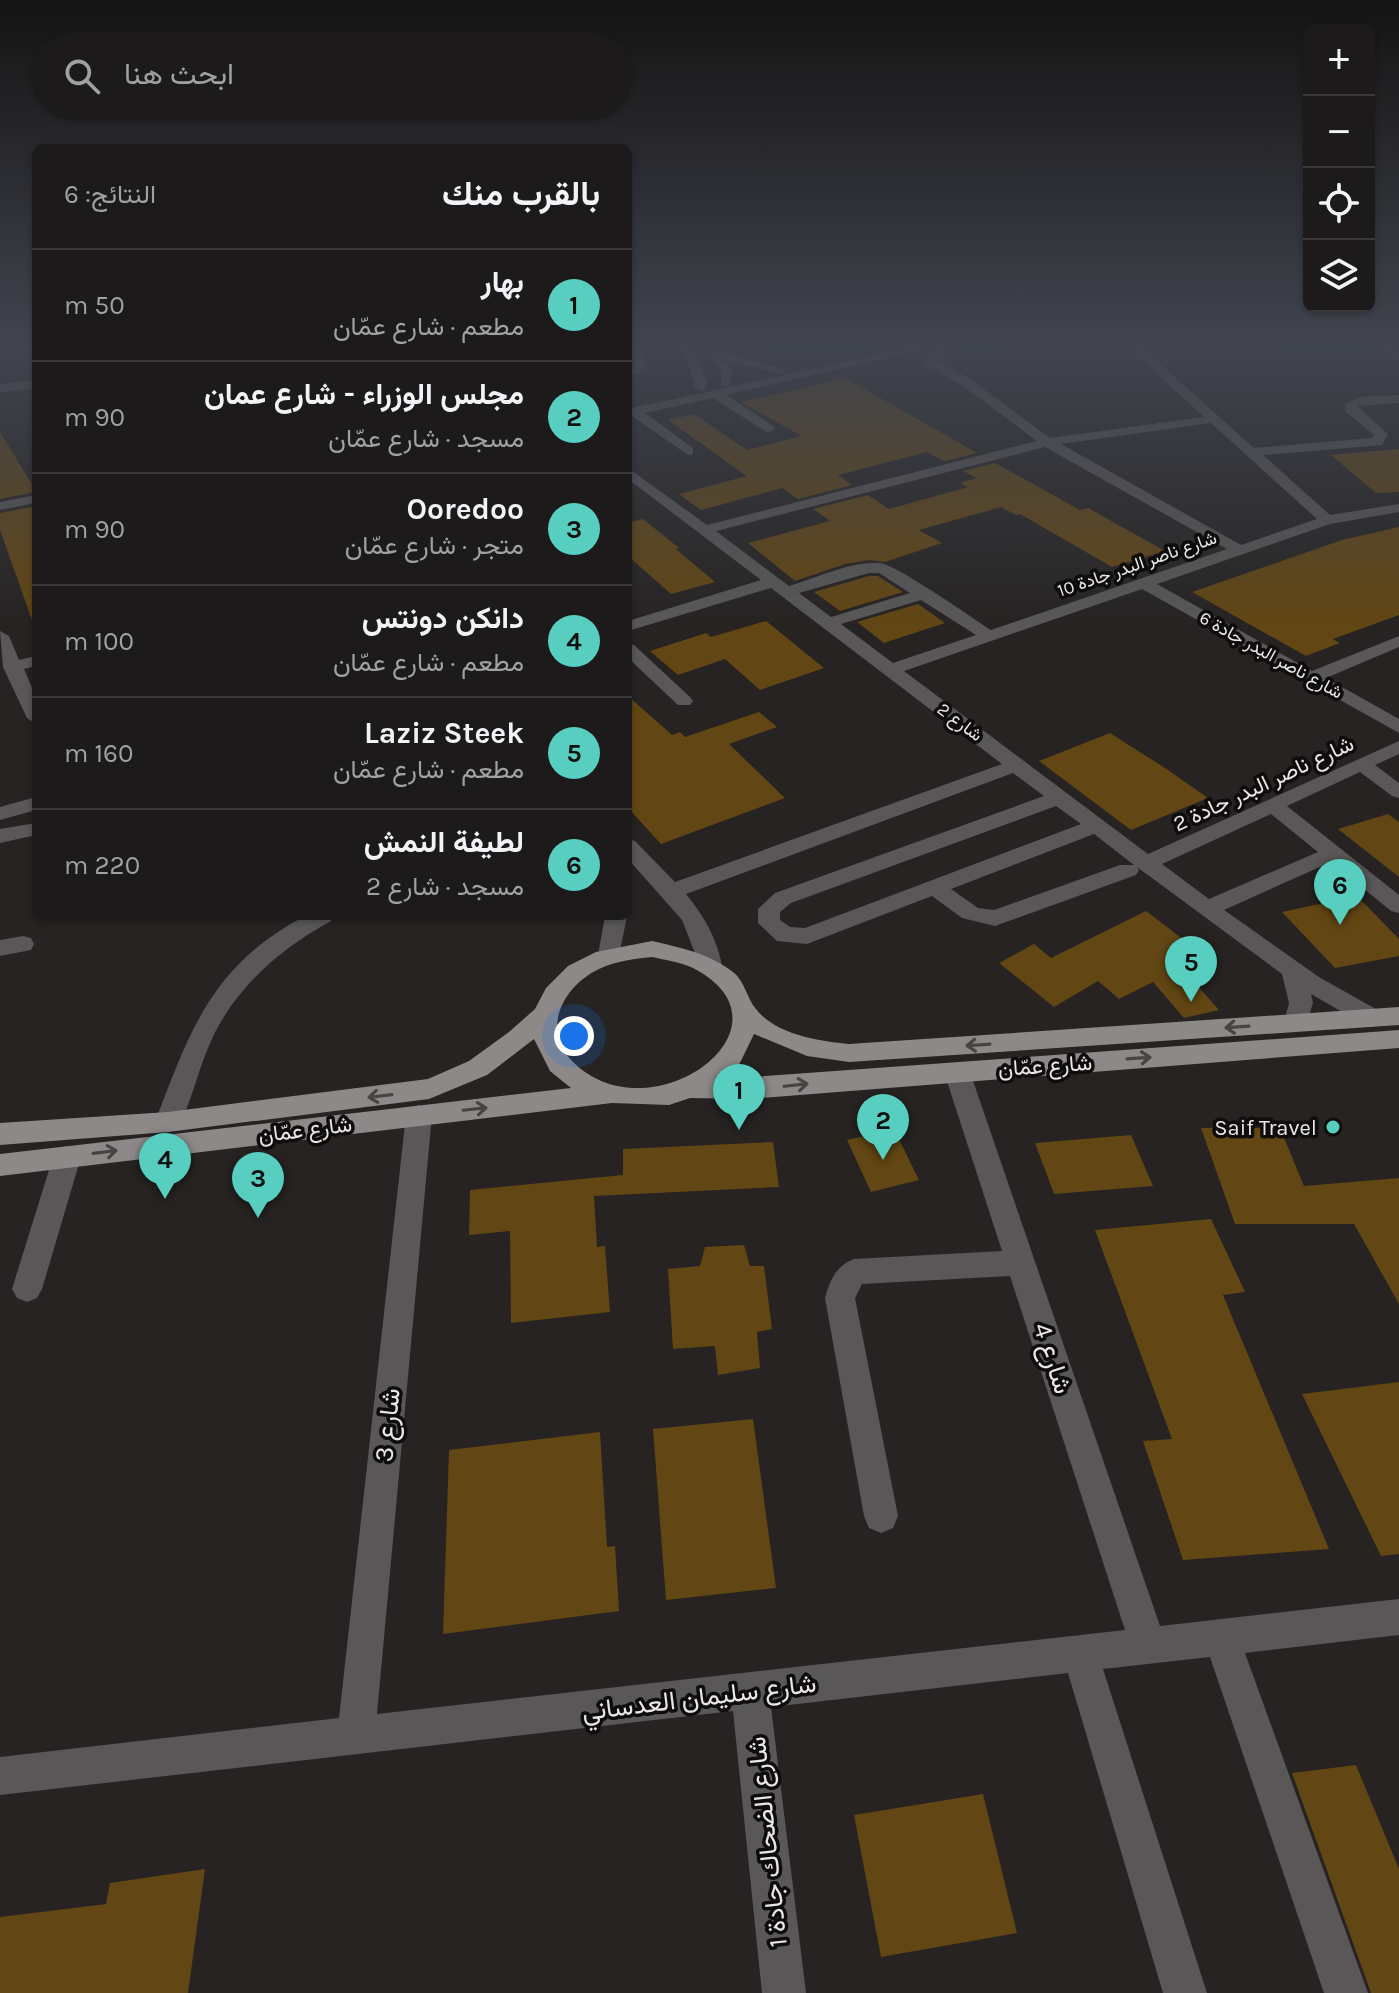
<!DOCTYPE html>
<html lang="ar">
<head>
<meta charset="utf-8">
<style>
  :root { --surface:#1c1a1a; --page:#252323; --text:#f1f3f6; --muted:#a0a1a2; --line:#3a3839; --accent:#58cec0 }
  body { margin:0; font-family:Karla,Vazirmatn,sans-serif; background:var(--page); color:var(--text); direction:rtl }
  .controls { position:absolute; right:24px; top:24px; display:grid; overflow:hidden; border-radius:12px; box-shadow:0 2px 6px #0004 }
  .controls button { width:72px; height:72px; display:grid; place-items:center; padding:0; border:0; border-bottom:2px solid var(--line); background:var(--surface); color:var(--text); font:40px sans-serif }
  .you { position:absolute; left:574px; top:1036px; width:28px; height:28px; margin:-20px; border:6px solid #fff; border-radius:50%; background:#1a73e8; box-shadow:0 0 0 12px #1a73e833 }
  .badge { display:grid; place-items:center; width:52px; height:52px; border-radius:50%; background:var(--accent); color:#111; font-size:26px; font-weight:700 }
  .pin { position:absolute; translate:-50% -66px; filter:drop-shadow(0 2px 4px #0008) }
  .pin::after { content:''; position:absolute; top:42px; width:28px; height:24px; background:inherit; clip-path:polygon(0 0,100% 0,50% 100%) }
  .list { margin:0; padding:0; list-style:none }
  h2 { display:flex; justify-content:space-between; align-items:center; height:104px; margin:0; padding:0 32px; font-size:34px }
  h2 small { font-size:26px; font-weight:400; color:var(--muted) }
  .list li { display:grid; grid-template-columns:52px 1fr auto; gap:24px; align-items:center; box-sizing:border-box; height:112px; padding:0 32px; border-top:2px solid var(--line) }
  .list b { display:block; font-size:30px; white-space:nowrap }
  .list p { margin:0; font-size:26px; white-space:nowrap; color:var(--muted) }
  .list em { font-size:26px; font-style:normal; color:var(--muted) }
  .icon { flex:none; width:44px; height:44px; fill:none; stroke:currentColor; stroke-width:2; stroke-linecap:round; stroke-linejoin:round }
  .map { position:relative; flex:none; width:1399px; height:1993px; overflow:hidden; direction:ltr }
  .search { position:absolute; background:var(--surface); box-shadow:0 2px 6px #0004; left:32px; top:32px; width:600px; height:88px; display:flex; align-items:center; gap:20px; box-sizing:border-box; padding:0 28px; border-radius:44px; color:var(--muted); font-size:30px }
  .panel { position:absolute; background:var(--surface); box-shadow:0 2px 6px #0004; left:32px; top:144px; width:600px; height:776px; border-radius:12px; direction:rtl }
  .map>svg:first-child { display:block }
</style>
</head>
<body>
<div class="map">
<svg width="1399" height="1993" viewBox="0 0 1399 1993">
  <rect width="100%" height="100%" fill="#262322"/>
  <path fill="#624614" d="M845 378 977 453 945 461 927 452 838 475 852 485 798 499 782 488 701 510 679 494 747 476 668 420 694 414 747 450 802 436 741 402Z
    M0 432 36 491V492L0 499Z
    M1399 449V492L1376 493 1331 455Z
    M995 463 1080 510 1088 508 1165 551 1112 567 1020 514 1016 515 1001 507 919 530 942 543 885 562 869 560 845 564 795 581 748 543 830 521 813 509 868 495 889 509 968 487 960 483 977 478 963 471Z
    M36 506V623H33L0 530V513Z
    M643 519 679 548 676 549 715 582 671 594 628 556V523Z
    M1399 527V615L1333 639 1340 643 1306 656 1192 592 1342 540Z
    M869 576H878L903 592 840 611 814 592Z
    M918 604 945 623 884 643 857 622Z
    M766 621 824 668 760 690 725 659 678 675 650 651 706 633 711 637Z
    M628 696 672 735 680 732 685 737 759 712 777 727 729 744 785 798 661 844 628 808Z
    M1110 733 1165 768 1208 798 1131 830 1039 761Z
    M1388 814 1399 822V877L1338 829Z
    M1357 896 1399 939V956L1335 968 1282 912Z
    M1146 911 1214 963 1189 976 1219 1010 1184 1018 1153 982 1119 999 1098 981 1054 1007 999 963 1034 944 1051 958Z
    M1201 1128H1280L1304 1186 1399 1178V1304L1354 1224H1235Z
    M894 1129 919 1180 871 1192 847 1140Z
    M1131 1135 1153 1186 1054 1194 1035 1143Z
    M773 1142 779 1187 594 1196 597 1247 605 1246 610 1312 511 1323 510 1231 469 1235 470 1190 623 1175V1149Z
    M1211 1219 1245 1292 1223 1295 1329 1549 1183 1560 1143 1441 1172 1439 1095 1230Z
    M744 1245 750 1266H764L772 1329 757 1332 760 1368 718 1375 715 1346 673 1349 668 1269 700 1266 705 1247Z
    M1399 1382V1554L1381 1556 1302 1394Z
    M753 1419 776 1588 666 1600 653 1429Z
    M600 1432 607 1547 615 1546 619 1611 443 1634 449 1450Z
    M1356 1765 1399 1869V1993H1371L1292 1773Z
    M983 1794 1017 1933 881 1957 854 1815Z
    M205 1869 188 1993H0V1917L106 1904 110 1883Z"/>
  <g fill="none" stroke-linecap="round" stroke-linejoin="round">
    <path fill="#595757" fill-rule="evenodd" d="M680 347H692L707 382 704 391 694 388 695 382Z
      M913 347H945L949 351 937 361 967 377 1050 438 1204 417 1128 347H1141L1254 448 1372 438 1374 435 1346 412 1345 404 1360 397 1399 395V403L1357 406 1388 434 1382 445 1263 455 1330 515 1399 504V512L1330 524 1157 584 1312 671 1399 636V647L1326 678 1399 719V733L1142 589 904 671 1148 854 1399 741V754L1375 765 1399 783V798L1392 796 1360 772 1287 806 1399 895V913L1391 911 1331 862 1224 910 1319 977 1381 1012 1384 1018 1381 1024 1372 1027 1363 1024 1311 994 1313 1003 1305 1028 1296 1031 1287 1028 1284 1022 1289 1003 1282 974 1137 867 1139 870 1136 875 995 926 962 918 932 896 807 944 777 941 758 923V909L775 893 1044 796 1013 773 686 894C704 916 716 937 722 965L718 971 710 973 702 971 682 920 628 859V839L635 841 675 882 1002 764 771 588 628 631V621L761 580 628 479V468L707 525 1037 441 959 383 925 365V359L936 351 934 347 726 395 773 426 775 429 768 433 713 398 645 413 693 448V454L688 455 632 416 628 417V409ZM1211 423 1317 519 1241 545 1061 444ZM1045 447 1227 549 991 630C971 617 897 565 880 563 851 561 817 578 789 586L716 531ZM869 573H879L910 593 831 617 799 593ZM921 600 976 635 893 663 841 624ZM1056 806 1081 824 805 928 790 927 780 920V912L791 903ZM1271 814 1318 852 1209 899 1162 864ZM1094 834 1134 865H1120L994 910 978 908 951 889Z
      M1379 347H1392L1399 352V361Z
      M637 351 641 353 649 368 628 377V369L636 366 631 355Z
      M714 352H722L786 370 780 374 722 359 733 370 729 386H721V371L709 358Z
      M36 380V388L0 392V384Z
      M36 495V503L0 510V502Z
      M0 631 9 636 19 660 36 656V666L24 669 36 697V724L27 718 3 667Z
      M628 644 634 645 690 697 693 701 690 705H678L628 658Z
      M36 797V810L0 820V807Z
      M36 823V835L0 843V829Z
      M305 916H334L331 921C278 950 231 991 208 1048 197 1074 191 1104 177 1129L168 1132 159 1129 155 1122C190 1030 212 965 305 916Z
      M605 916H627L618 961H602L598 955Z
      M23 936 31 938 34 944 31 950 0 956V940Z
      M957 1062 966 1065 970 1072 1160 1626 1399 1599V1635L1245 1653 1368 1993H1324L1210 1657 1103 1669 1207 1993H1163L1068 1673 771 1707 806 1993H762L733 1711 0 1795V1757L339 1718 406 1115 410 1108 419 1105 428 1108 432 1115 377 1714 1125 1630 1010 1276 862 1284 855 1298 898 1516 893 1528 881 1533 869 1528 864 1516 825 1298C830 1280 836 1266 854 1259L1002 1251 944 1072 948 1065Z
      M67 1146 77 1149 81 1157 42 1289 37 1298 27 1302 17 1298 12 1289 53 1157 57 1149Z"/>
    <path fill="#8d8989" fill-rule="evenodd" d="M652 941C682 948 708 953 733 972 745 981 747 999 756 1009 776 1035 819 1041 849 1044L1399 1007V1025L849 1062 807 1056 754 1034 738 1067 725 1079 1399 1030V1048L748 1099 690 1098 669 1105 612 1103 0 1176V1154L571 1088 550 1071 534 1039 487 1075 429 1099 168 1132 0 1145V1123L168 1112 428 1079 469 1061 509 1032 535 1009 546 988 568 966 596 952ZM652 957C665 960 681 962 693 968 805 1026 651 1139 573 1062 540 1030 563 986 599 969 616 961 634 959 652 957Z"/>
  </g>
  <defs><path id="oneway-shaft" d="M-6 0H5M1.5-3L5.5 0L1.5 3" fill="none" stroke-width="1.6" stroke-linecap="round" stroke-linejoin="round" transform="scale(2)"/></defs>
  <g stroke="#474544">
    <use href="#oneway-shaft" transform="translate(1237 1027) rotate(176)"/>
    <use href="#oneway-shaft" transform="translate(978 1045) rotate(176)"/>
    <use href="#oneway-shaft" transform="translate(1139 1058) rotate(-4)"/>
    <use href="#oneway-shaft" transform="translate(796 1085) rotate(-6)"/>
    <use href="#oneway-shaft" transform="translate(380 1096) rotate(173)"/>
    <use href="#oneway-shaft" transform="translate(475 1109) rotate(-6)"/>
    <use href="#oneway-shaft" transform="translate(105 1152) rotate(-7)"/>
  </g>
  <linearGradient id="sky" x2="0" y2="1"><stop stop-color="#151313"/><stop offset="0.55" stop-color="#41454f"/><stop offset="1" stop-color="#41454f" stop-opacity="0"/></linearGradient>
  <rect width="1399" height="626" fill="url(#sky)"/>
  <circle fill="#58cec0" stroke="#0e0d0c" stroke-width="3" cx="1333" cy="1127" r="8"/>
  <g text-anchor="middle" stroke-width="7" stroke-linejoin="round" paint-order="stroke">
    <g font-size="18" fill="#e9e7e6" stroke="#0e0d0c">
      <text transform="translate(1137 564) rotate(-19)" y="6">شارع ناصر البدر جادة 10</text>
      <text transform="translate(1271 655) rotate(29)" y="6">شارع ناصر البدر جادة 6</text>
      <text transform="translate(960 722) rotate(37)" y="6">شارع 2</text>
    </g>
    <g font-size="22" fill="#e9e7e6" stroke="#0e0d0c">
      <text transform="translate(1263 783) rotate(-25)" y="8">شارع ناصر البدر جادة 2</text>
      <text transform="translate(1045 1065) rotate(-4)" y="8">شارع عمّان</text>
      <text transform="translate(305 1129) rotate(-7)" y="8">شارع عمّان</text>
    </g>
    <g font-size="22" fill="#e9e7e6" stroke="#0e0d0c" text-anchor="end">
      <text x="1317" y="1135">Saif Travel</text>
    </g>
    <g font-size="26" fill="#e9e7e6" stroke="#0e0d0c">
      <text transform="translate(1053 1358) rotate(72)" y="9">شارع 4</text>
      <text transform="translate(387 1425) rotate(-84)" y="9">شارع 3</text>
      <text transform="translate(699 1697) rotate(-7)" y="9">شارع سليمان العدساني</text>
      <text transform="translate(767 1842) rotate(-96)" y="9">شارع الضحاك جادة 1</text>
    </g>
  </g>
</svg>
<div class="controls">
<button>+</button>
<button>−</button>
<button><svg class="icon" aria-label="locate" viewBox="0 0 24 24"><circle cx="12" cy="12" r="6"/><path d="M12 2v4M12 18v4M2 12h4M18 12h4"/></svg></button>
<button><svg class="icon" aria-label="layers" viewBox="0 0 24 24"><path d="M12 4l9 5-9 5-9-5zM3 14l9 5 9-5"/></svg></button>
</div>
<div class="you"></div>
<div class="pin badge" style="left:739px;top:1130px">1</div>
<div class="pin badge" style="left:883px;top:1160px">2</div>
<div class="pin badge" style="left:258px;top:1218px">3</div>
<div class="pin badge" style="left:165px;top:1199px">4</div>
<div class="pin badge" style="left:1191px;top:1002px">5</div>
<div class="pin badge" style="left:1340px;top:925px">6</div>
<div class="search"><svg class="icon" aria-label="search" viewBox="0 0 24 24"><circle cx="10" cy="10" r="6"/><path d="M15 15l6 6"/></svg>ابحث هنا</div>
<section class="panel">
<h2>بالقرب منك<small>النتائج: 6</small></h2>
<ul class="list">
<li><span class="badge">1</span><div><b>بهار</b><p>مطعم · شارع عمّان</p></div><em>50 m</em></li>
<li><span class="badge">2</span><div><b>مجلس الوزراء - شارع عمان</b><p>مسجد · شارع عمّان</p></div><em>90 m</em></li>
<li><span class="badge">3</span><div><b>Ooredoo</b><p>متجر · شارع عمّان</p></div><em>90 m</em></li>
<li><span class="badge">4</span><div><b>دانكن دونتس</b><p>مطعم · شارع عمّان</p></div><em>100 m</em></li>
<li><span class="badge">5</span><div><b>Laziz Steek</b><p>مطعم · شارع عمّان</p></div><em>160 m</em></li>
<li><span class="badge">6</span><div><b>لطيفة النمش</b><p>مسجد · شارع 2</p></div><em>220 m</em></li>
</ul>
</section>
</div>
</body>
</html>
